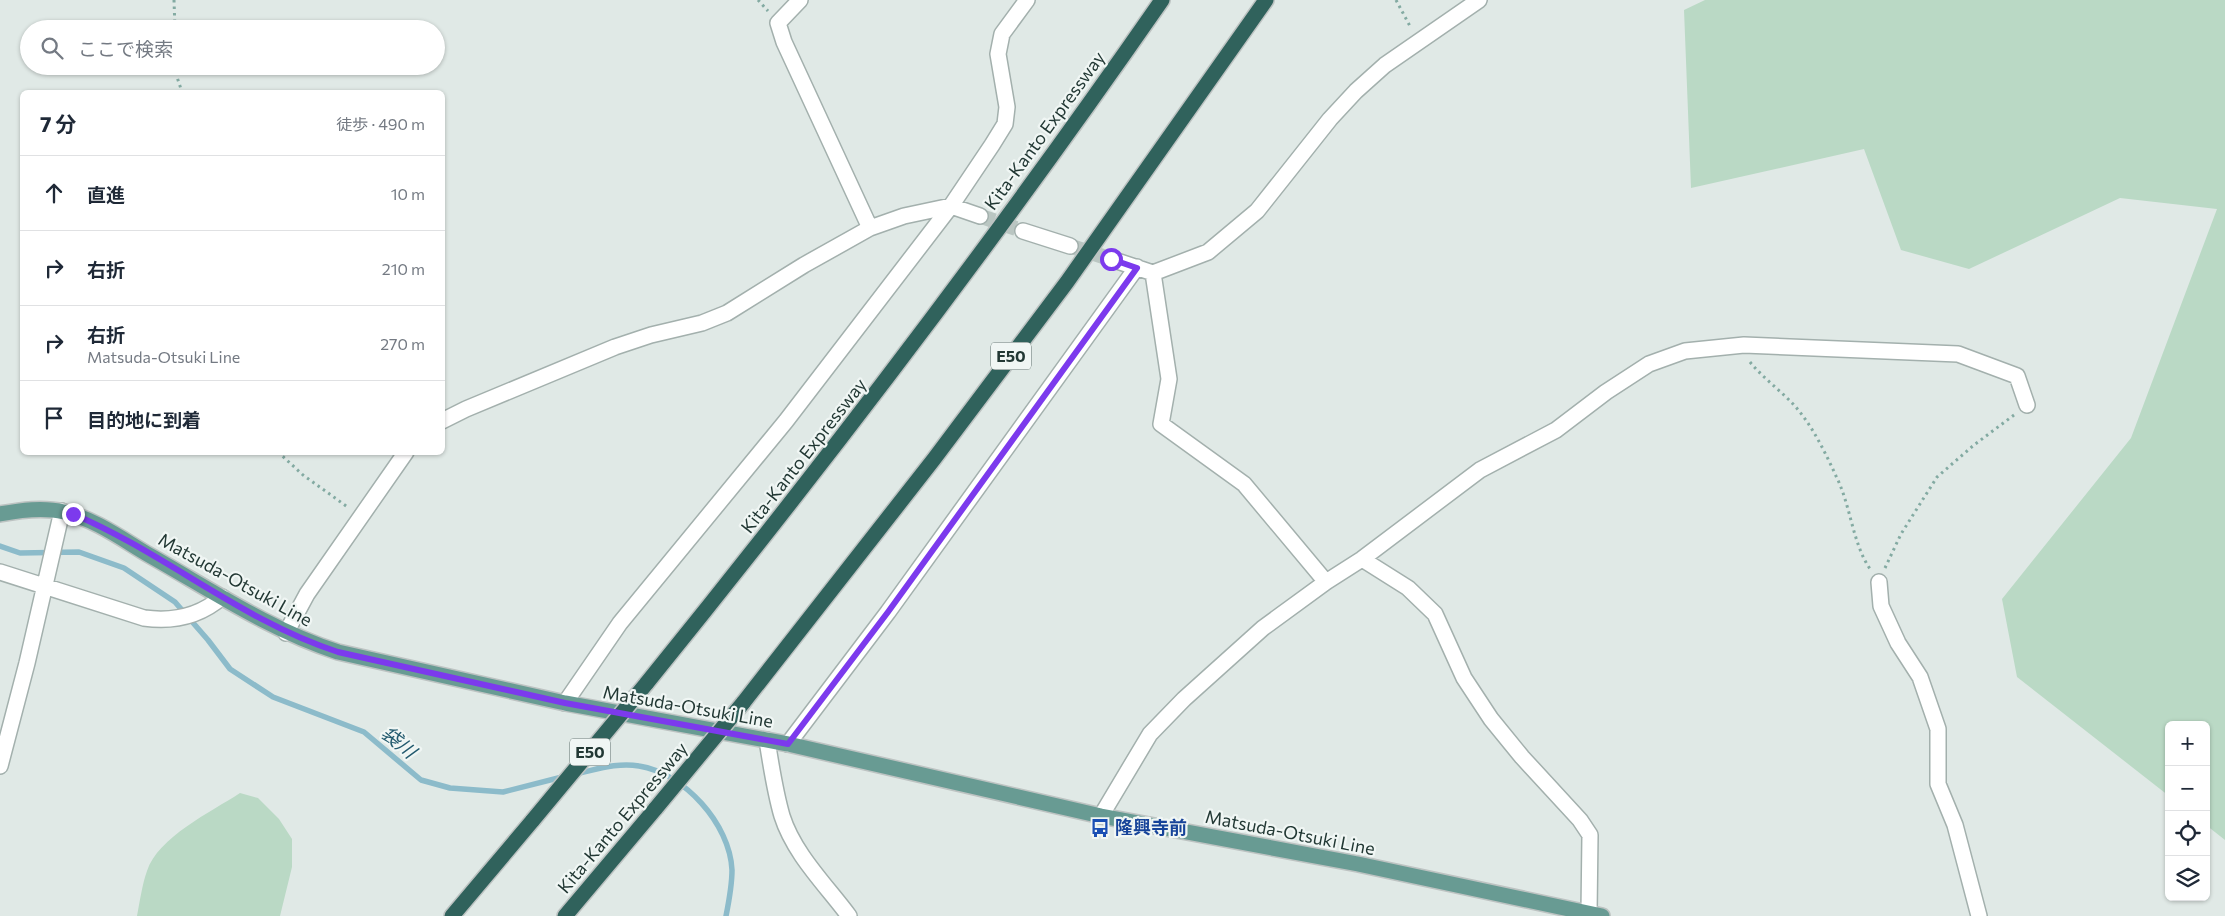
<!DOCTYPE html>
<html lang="ja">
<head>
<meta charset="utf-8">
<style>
  :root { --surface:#fff; --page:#f6f6f7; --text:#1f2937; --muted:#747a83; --line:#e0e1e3 }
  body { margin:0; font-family:Commissioner,"Noto Sans JP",sans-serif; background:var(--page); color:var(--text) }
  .controls { position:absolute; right:15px; bottom:15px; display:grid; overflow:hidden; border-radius:8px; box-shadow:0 1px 4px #0004 }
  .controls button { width:45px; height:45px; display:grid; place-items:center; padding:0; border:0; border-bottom:1px solid var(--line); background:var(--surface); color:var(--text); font:25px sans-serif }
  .stop { position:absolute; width:15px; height:15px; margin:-11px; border:4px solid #7c3aed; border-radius:50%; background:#fff }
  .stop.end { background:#7c3aed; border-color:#fff; box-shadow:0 1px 5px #0008 }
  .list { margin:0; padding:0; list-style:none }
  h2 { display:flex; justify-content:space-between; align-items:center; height:65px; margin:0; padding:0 20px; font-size:21px }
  h2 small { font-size:16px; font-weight:400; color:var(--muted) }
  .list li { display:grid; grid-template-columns:32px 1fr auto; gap:15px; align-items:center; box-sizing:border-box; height:75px; padding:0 20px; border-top:1px solid var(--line) }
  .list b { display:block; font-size:19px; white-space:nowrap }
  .list p { margin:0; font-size:16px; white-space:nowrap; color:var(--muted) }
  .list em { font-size:16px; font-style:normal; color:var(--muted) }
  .icon { flex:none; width:28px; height:28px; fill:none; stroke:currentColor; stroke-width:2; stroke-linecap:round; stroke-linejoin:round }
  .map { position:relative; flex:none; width:2225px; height:916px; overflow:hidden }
  .search { position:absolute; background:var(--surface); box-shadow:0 1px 4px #0004; left:20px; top:20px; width:425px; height:55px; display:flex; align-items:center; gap:12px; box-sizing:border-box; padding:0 18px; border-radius:28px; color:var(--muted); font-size:19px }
  .panel { position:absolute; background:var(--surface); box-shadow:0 1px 4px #0004; left:20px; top:90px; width:425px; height:365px; border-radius:8px }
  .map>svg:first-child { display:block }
</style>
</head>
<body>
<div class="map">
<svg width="2225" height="916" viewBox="0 0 2225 916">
  <rect width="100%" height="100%" fill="#e0e9e6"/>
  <path fill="#bad9c5" d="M1705 0H2225V840L2206 825V725H2169V796L2017 677 2002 599 2131 438 2217 209 2120 198 1969 269 1901 250 1864 149 1691 188 1684 10Z
    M240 793 258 798 279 819 292 839V867L280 916H137C140 901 142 885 147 871 158 837 211 812 240 793Z"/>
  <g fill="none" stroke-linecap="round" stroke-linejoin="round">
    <path stroke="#8cbbca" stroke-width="5.5" d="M0 546 20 553 79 552 124 568 175 602 208 640 230 669 273 697 364 732 421 780 450 788 503 792 566 776
      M575 774C595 770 617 762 639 766 684 773 730 824 732 870 732 885 729 901 726 916"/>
    <path stroke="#bac6c2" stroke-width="15" stroke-dasharray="15 8" stroke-linecap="butt" d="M980 216 1023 231
      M1070 246 1111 259"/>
    <g stroke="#a3b0ad" stroke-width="18">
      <path id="minor" d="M800 0 778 23 784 42 870 228
        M1023 231 1070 246
        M1111 259 1153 273 1208 252 1257 211 1330 119 1356 91 1385 65 1479 0
        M1153 273 1169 379 1161 424 1244 484 1326 582
        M442 421 466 409 615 347 651 335 702 323 727 313 804 265 870 228 904 216 951 206 980 216
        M1362 559 1408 588 1435 614 1464 678 1491 719 1522 757 1580 820 1590 835 1589 913
        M0 572 144 618C173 622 200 616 222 597
        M1879 582 1881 606 1898 643 1920 677 1938 729V784L1955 825 1979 916
        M286 633 307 594 406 452
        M565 703 620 623 786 421 951 206 992 145 1005 124 1007 107 998 54 1002 34 1027 0
        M767 740C771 766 775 792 782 816 794 854 826 885 849 916
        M788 744 888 612 1137 267
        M0 766 27 663 62 511
        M1101 816 1150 734 1184 699 1263 628 1326 582 1362 559 1480 470 1556 430 1606 392 1649 364 1685 351 1744 345 1958 354 2017 376 2027 405"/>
    </g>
    <g stroke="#bdc3c2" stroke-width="18">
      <path id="major" d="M0 514C21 510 43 507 64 512 95 519 122 539 149 555 211 590 270 630 338 652L565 703 788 744 1101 816 1358 864 1602 916"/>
    </g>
    <g stroke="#bdc3c2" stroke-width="18">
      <path id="highway" d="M646 684C826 462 999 235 1162 0
        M743 703 934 459 1067 282 1266 0
        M452 916 533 820
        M565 916 656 808"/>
    </g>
    <path stroke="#83aaa2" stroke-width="3" stroke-dasharray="2.5 4" stroke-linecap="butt" d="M174 0 175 29
      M758 0 768 11
      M1396 0 1411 28
      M176 66 177 77 182 92
      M1750 362C1763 378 1780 390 1794 405 1812 425 1825 452 1836 476 1851 506 1852 542 1870 569
      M278 452 303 475 349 508
      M1885 568 1901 534 1937 477 1974 445 2014 415"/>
    <use href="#minor" stroke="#fff" stroke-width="15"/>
    <use href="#major" stroke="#689b93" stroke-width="15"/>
    <use href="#highway" stroke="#30625c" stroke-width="15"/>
    <g stroke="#bdc3c2" stroke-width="18" stroke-linecap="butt">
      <path id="highway-bridge" d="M656 808 743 703
        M533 820 646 684"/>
    </g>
    <use href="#highway-bridge" stroke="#30625c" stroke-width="15"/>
  </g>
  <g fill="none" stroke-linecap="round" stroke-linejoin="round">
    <path stroke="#7c3aed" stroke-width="6" d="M73 514C165 553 242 621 338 652L565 703 788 744 888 612 1137 268 1111 259"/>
  </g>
  <defs>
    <g id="bus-bare" transform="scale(1.5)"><path d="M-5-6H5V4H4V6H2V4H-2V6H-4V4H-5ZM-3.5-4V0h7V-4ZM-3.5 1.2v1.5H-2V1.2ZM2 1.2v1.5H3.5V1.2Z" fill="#1a4fb4" stroke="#f0f6f4" stroke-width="2.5" paint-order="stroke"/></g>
  </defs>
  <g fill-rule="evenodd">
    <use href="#bus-bare" x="1100" y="828"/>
  </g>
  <g text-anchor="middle" stroke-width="4.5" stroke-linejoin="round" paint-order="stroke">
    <g fill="#f0f6f4" stroke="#60716e" stroke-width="1">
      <rect x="991" y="342.5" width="40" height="27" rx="4"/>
      <rect x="570" y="738.5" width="40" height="27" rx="4"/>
    </g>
    <g font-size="16" font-weight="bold" fill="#223834">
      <text x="1011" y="362">E50</text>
      <text x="590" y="758">E50</text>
    </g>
    <g font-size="18" fill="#223834" stroke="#f0f6f4">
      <text transform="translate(1045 131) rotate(-54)" y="6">Kita-Kanto Expressway</text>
      <text transform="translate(804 456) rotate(-52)" y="6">Kita-Kanto Expressway</text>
      <text transform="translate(235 580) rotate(29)" y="6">Matsuda-Otsuki Line</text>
      <text transform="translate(688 707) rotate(10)" y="6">Matsuda-Otsuki Line</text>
      <text transform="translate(623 818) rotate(-50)" y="6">Kita-Kanto Expressway</text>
      <text transform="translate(1290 833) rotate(11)" y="6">Matsuda-Otsuki Line</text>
    </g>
    <g font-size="18" font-weight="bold" fill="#164399" stroke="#f0f6f4" text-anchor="start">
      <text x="1115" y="834">隆興寺前</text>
    </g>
    <g font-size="19" font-style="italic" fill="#225a6e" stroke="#f0f6f4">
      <text transform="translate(399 742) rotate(40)" y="7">袋川</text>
    </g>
  </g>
</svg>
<div class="controls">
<button>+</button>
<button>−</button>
<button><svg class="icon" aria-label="locate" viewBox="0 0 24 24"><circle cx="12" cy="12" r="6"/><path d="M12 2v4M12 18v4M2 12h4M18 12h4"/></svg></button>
<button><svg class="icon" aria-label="layers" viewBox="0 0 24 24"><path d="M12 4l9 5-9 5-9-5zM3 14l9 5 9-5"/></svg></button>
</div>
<div class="stop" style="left:1111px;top:259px"></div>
<div class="stop end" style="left:73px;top:514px"></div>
<div class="search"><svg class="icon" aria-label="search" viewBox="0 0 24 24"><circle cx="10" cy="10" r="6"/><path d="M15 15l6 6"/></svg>ここで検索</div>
<section class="panel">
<h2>7 分<small>徒歩 · 490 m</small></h2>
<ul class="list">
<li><svg class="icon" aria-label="ahead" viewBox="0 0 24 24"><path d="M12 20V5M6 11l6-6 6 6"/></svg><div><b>直進</b></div><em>10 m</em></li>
<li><svg class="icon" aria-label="right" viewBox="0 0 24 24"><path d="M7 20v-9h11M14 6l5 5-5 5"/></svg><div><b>右折</b></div><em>210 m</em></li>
<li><svg class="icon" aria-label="right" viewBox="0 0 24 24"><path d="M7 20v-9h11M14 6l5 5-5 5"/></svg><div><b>右折</b><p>Matsuda-Otsuki Line</p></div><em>270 m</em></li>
<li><svg class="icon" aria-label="arrive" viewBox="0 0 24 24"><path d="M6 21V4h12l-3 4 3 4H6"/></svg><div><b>目的地に到着</b></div></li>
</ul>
</section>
</div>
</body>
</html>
